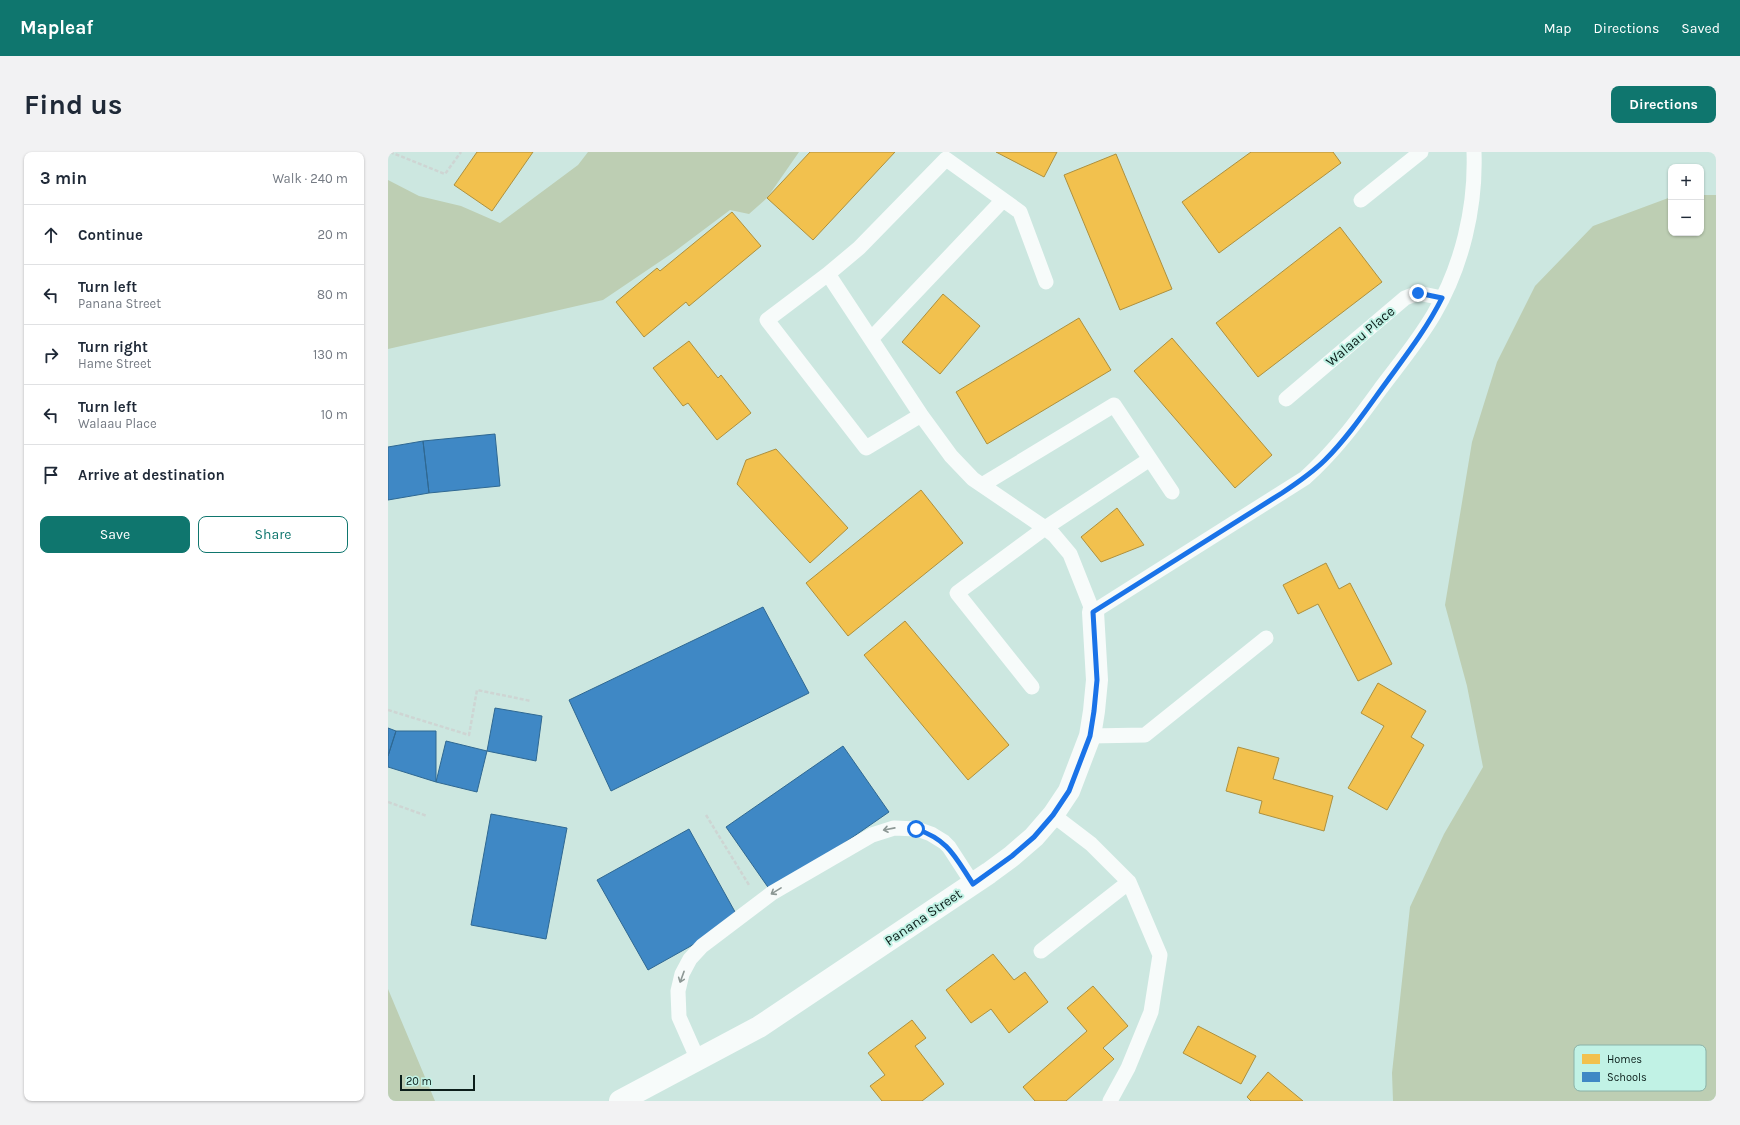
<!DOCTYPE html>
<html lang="en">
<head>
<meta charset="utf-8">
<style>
  :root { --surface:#fff; --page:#f2f2f3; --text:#1f2937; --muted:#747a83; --line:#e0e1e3; --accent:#0f766e }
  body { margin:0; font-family:Karla,sans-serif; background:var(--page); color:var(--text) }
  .controls { position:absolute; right:12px; top:12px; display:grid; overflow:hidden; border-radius:8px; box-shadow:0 1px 3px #0004 }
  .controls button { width:36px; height:36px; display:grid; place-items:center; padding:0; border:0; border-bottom:1px solid var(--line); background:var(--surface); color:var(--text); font:20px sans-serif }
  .scale { position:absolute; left:12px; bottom:10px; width:75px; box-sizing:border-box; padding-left:4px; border:2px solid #0b1e1a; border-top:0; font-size:11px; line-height:14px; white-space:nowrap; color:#0b1e1a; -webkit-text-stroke:3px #c1f2e5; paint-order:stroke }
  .stop { position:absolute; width:12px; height:12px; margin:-9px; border:3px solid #1a73e8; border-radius:50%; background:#fff }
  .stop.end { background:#1a73e8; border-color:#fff; box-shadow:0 1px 4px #0008 }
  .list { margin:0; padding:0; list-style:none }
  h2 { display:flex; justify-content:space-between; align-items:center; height:52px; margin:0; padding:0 16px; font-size:17px }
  h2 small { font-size:13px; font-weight:400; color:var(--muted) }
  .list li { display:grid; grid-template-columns:26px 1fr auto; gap:12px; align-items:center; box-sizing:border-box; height:60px; padding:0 16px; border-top:1px solid var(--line) }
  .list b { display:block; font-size:15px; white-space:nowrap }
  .list p { margin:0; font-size:13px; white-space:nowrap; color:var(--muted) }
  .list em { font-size:13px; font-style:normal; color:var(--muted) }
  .actions { display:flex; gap:8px; padding:12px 16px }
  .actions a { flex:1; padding:9px 0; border:1px solid var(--accent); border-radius:8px; text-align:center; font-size:14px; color:var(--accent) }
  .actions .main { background:var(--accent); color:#fff }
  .icon { flex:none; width:22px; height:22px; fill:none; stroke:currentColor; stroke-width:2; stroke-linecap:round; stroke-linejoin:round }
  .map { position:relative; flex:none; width:1328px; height:949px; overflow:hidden; border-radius:8px }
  header { display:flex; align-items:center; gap:24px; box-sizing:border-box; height:56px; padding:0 20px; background:var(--accent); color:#fff }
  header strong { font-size:19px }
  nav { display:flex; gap:22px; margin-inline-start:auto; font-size:14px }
  .intro { display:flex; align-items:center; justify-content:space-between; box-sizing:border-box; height:96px; padding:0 24px }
  h1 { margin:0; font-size:28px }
  .button { padding:10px 18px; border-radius:8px; background:var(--accent); color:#fff; font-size:14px; font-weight:700 }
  main { display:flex; gap:24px; padding:0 24px }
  aside { flex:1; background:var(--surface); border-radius:8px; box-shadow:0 1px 3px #0004 }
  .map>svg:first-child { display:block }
</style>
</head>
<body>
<header>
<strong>Mapleaf</strong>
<nav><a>Map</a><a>Directions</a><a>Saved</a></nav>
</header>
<div class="intro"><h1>Find us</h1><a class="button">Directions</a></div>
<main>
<aside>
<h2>3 min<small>Walk · 240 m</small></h2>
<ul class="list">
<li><svg class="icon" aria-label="ahead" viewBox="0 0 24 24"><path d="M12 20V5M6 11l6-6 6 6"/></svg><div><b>Continue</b></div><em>20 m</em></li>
<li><svg class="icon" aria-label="left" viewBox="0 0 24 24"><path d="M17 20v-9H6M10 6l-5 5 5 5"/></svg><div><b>Turn left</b><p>Panana Street</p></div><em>80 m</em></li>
<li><svg class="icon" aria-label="right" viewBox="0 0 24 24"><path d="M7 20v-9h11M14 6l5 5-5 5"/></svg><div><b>Turn right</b><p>Hame Street</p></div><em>130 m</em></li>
<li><svg class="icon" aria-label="left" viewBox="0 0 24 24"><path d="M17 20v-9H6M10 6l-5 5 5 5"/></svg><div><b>Turn left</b><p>Walaau Place</p></div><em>10 m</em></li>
<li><svg class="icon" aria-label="arrive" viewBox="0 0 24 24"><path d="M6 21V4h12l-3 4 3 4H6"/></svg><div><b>Arrive at destination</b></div></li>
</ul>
<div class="actions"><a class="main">Save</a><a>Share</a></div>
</aside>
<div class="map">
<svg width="1328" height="949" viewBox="0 0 1328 949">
  <rect width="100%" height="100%" fill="#cce7e0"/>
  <path fill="#bdceb3" d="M200 0H411L379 46 361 62 342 58 286 100 215 148 0 197V28L31 44 73 54 112 71 190 13Z
    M1313 43H1328V949H1005L1004 921 1022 755 1056 682 1095 615 1079 534 1057 453 1084 290 1109 210 1147 134 1205 74 1283 45V81H1313Z
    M0 837 47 949H0Z"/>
  <path fill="#f2c14e" stroke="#ad903e" d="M89 0H145L104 59 66 33Z
    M422 0H507L425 88 379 46Z
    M608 0H669L656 25Z
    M863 0H945L953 11 831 101 794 50Z
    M728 2 784 137 732 158 676 23Z
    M344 60 373 94 301 154 298 150 256 185 228 150 269 116 272 119Z
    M952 75 994 130 870 225 828 171Z
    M555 142 592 174 552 222 514 190Z
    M691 166 723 218 599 292 568 240Z
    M784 186 884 303 847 336 746 219Z
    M301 189 330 226 333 223 363 261 329 288 300 251 295 254 265 216Z
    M388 297 460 376 422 411 349 332 358 308Z
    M533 338 575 391 460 484 418 431Z
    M729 356 756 393 713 410 693 385Z
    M938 411 951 437 962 431 1004 512 970 529 930 452 910 462 895 433Z
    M517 469 621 593 580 628 476 503Z
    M990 531 1038 559 1023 585 1036 593 999 658 960 636 996 574 973 561Z
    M850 595 891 606 885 627 945 644 936 679 871 661 874 649 838 639Z
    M605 802 626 828 637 820 660 850 621 881 603 857 583 871 558 838Z
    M705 834 740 874 715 896 726 907 678 949H647L635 935 699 879 679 856Z
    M524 868 538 886 527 894 556 932 534 949H494L482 934 497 923 480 901Z
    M810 874 868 904 853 932 795 901Z
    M880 920 915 949H863L859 945Z"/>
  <path fill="#3f88c5" stroke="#2f6892" d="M107 282 112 334 41 341 35 289Z
    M35 289 41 341 0 348V295Z
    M375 455 421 541 223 639 181 548Z
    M107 556 154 564 148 609 99 599Z
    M0 576 8 579 0 604Z
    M8 579H48V630L0 615V604Z
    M58 589 99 599 89 640 48 630Z
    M455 594 501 660 384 741 338 675Z
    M103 662 179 676 158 787 83 773Z
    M301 677 351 767 260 818 209 728Z"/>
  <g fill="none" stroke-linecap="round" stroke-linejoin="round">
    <path stroke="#ced5d3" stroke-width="2.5" stroke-dasharray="4 2" stroke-linecap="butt" d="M2 0 57 22 73 0
      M0 558 81 583 89 538 143 549
      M0 650 39 664
      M318 663 361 733"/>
    <path stroke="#f7fbfa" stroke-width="15" d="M973 48 1033 0
      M440 122 533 263 563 304 585 327 657 376 666 383 682 402 705 460 917 326C948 298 969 269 993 236 1011 212 1031 188 1046 162 1074 114 1088 56 1086 0
      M483 187 615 48
      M898 247 1017 146 1030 141 1054 146
      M533 263 478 296 379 168 440 122 471 96 558 7 632 60 658 130
      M594 333 726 253 784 340
      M644 535 569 441 657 376 762 307
      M702 584 757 583 878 486
      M653 799 741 730 703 692 665 663
      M310 908 291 865 290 839 294 822 302 807 314 794 384 741 484 683 506 676 529 677 543 682 556 690 561 695 585 732
      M722 949 740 916 763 860 772 803 741 730"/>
    <path stroke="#f7fbfa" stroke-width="22" d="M232 949 371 875 601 721 624 704 646 685 665 663 681 639 702 584 706 559 709 528 705 460"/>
  </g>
  <defs><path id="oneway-shaft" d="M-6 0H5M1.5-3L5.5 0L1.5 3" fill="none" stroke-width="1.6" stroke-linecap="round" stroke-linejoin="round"/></defs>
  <g stroke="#8d9895">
    <use href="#oneway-shaft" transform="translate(501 677) rotate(169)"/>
    <use href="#oneway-shaft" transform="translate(388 739) rotate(148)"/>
    <use href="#oneway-shaft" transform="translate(294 825) rotate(110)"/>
  </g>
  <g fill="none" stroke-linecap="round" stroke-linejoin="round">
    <path stroke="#1a73e8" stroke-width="5" d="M528 677C561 688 567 705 585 732L624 704 646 685 665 663 681 639 702 584 706 559 709 528 705 460 894 341C909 331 924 321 937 308 961 284 980 255 1000 228 1019 202 1039 176 1054 146L1030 141"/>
  </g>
  <g text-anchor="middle" stroke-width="4" stroke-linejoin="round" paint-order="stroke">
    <g font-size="14" fill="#0b1e1a" stroke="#c1f2e5">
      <text transform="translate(972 184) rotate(-40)" y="5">Walaau Place</text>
      <text transform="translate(535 765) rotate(-34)" y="5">Panana Street</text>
    </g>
  </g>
  <rect x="1186" y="893" width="132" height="46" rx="6" fill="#c1f2e5" stroke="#8ab2a8" stroke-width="1"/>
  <rect x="1194" y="902" width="18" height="10" fill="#f2c14e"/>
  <rect x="1194" y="920" width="18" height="10" fill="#3f88c5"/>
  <g font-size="11" fill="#0b1e1a">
    <text x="1219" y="911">Homes</text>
    <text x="1219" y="929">Schools</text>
  </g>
</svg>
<div class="controls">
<button>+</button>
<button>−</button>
</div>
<div class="scale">20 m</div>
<div class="stop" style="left:528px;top:677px"></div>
<div class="stop end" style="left:1030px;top:141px"></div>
</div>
</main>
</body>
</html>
